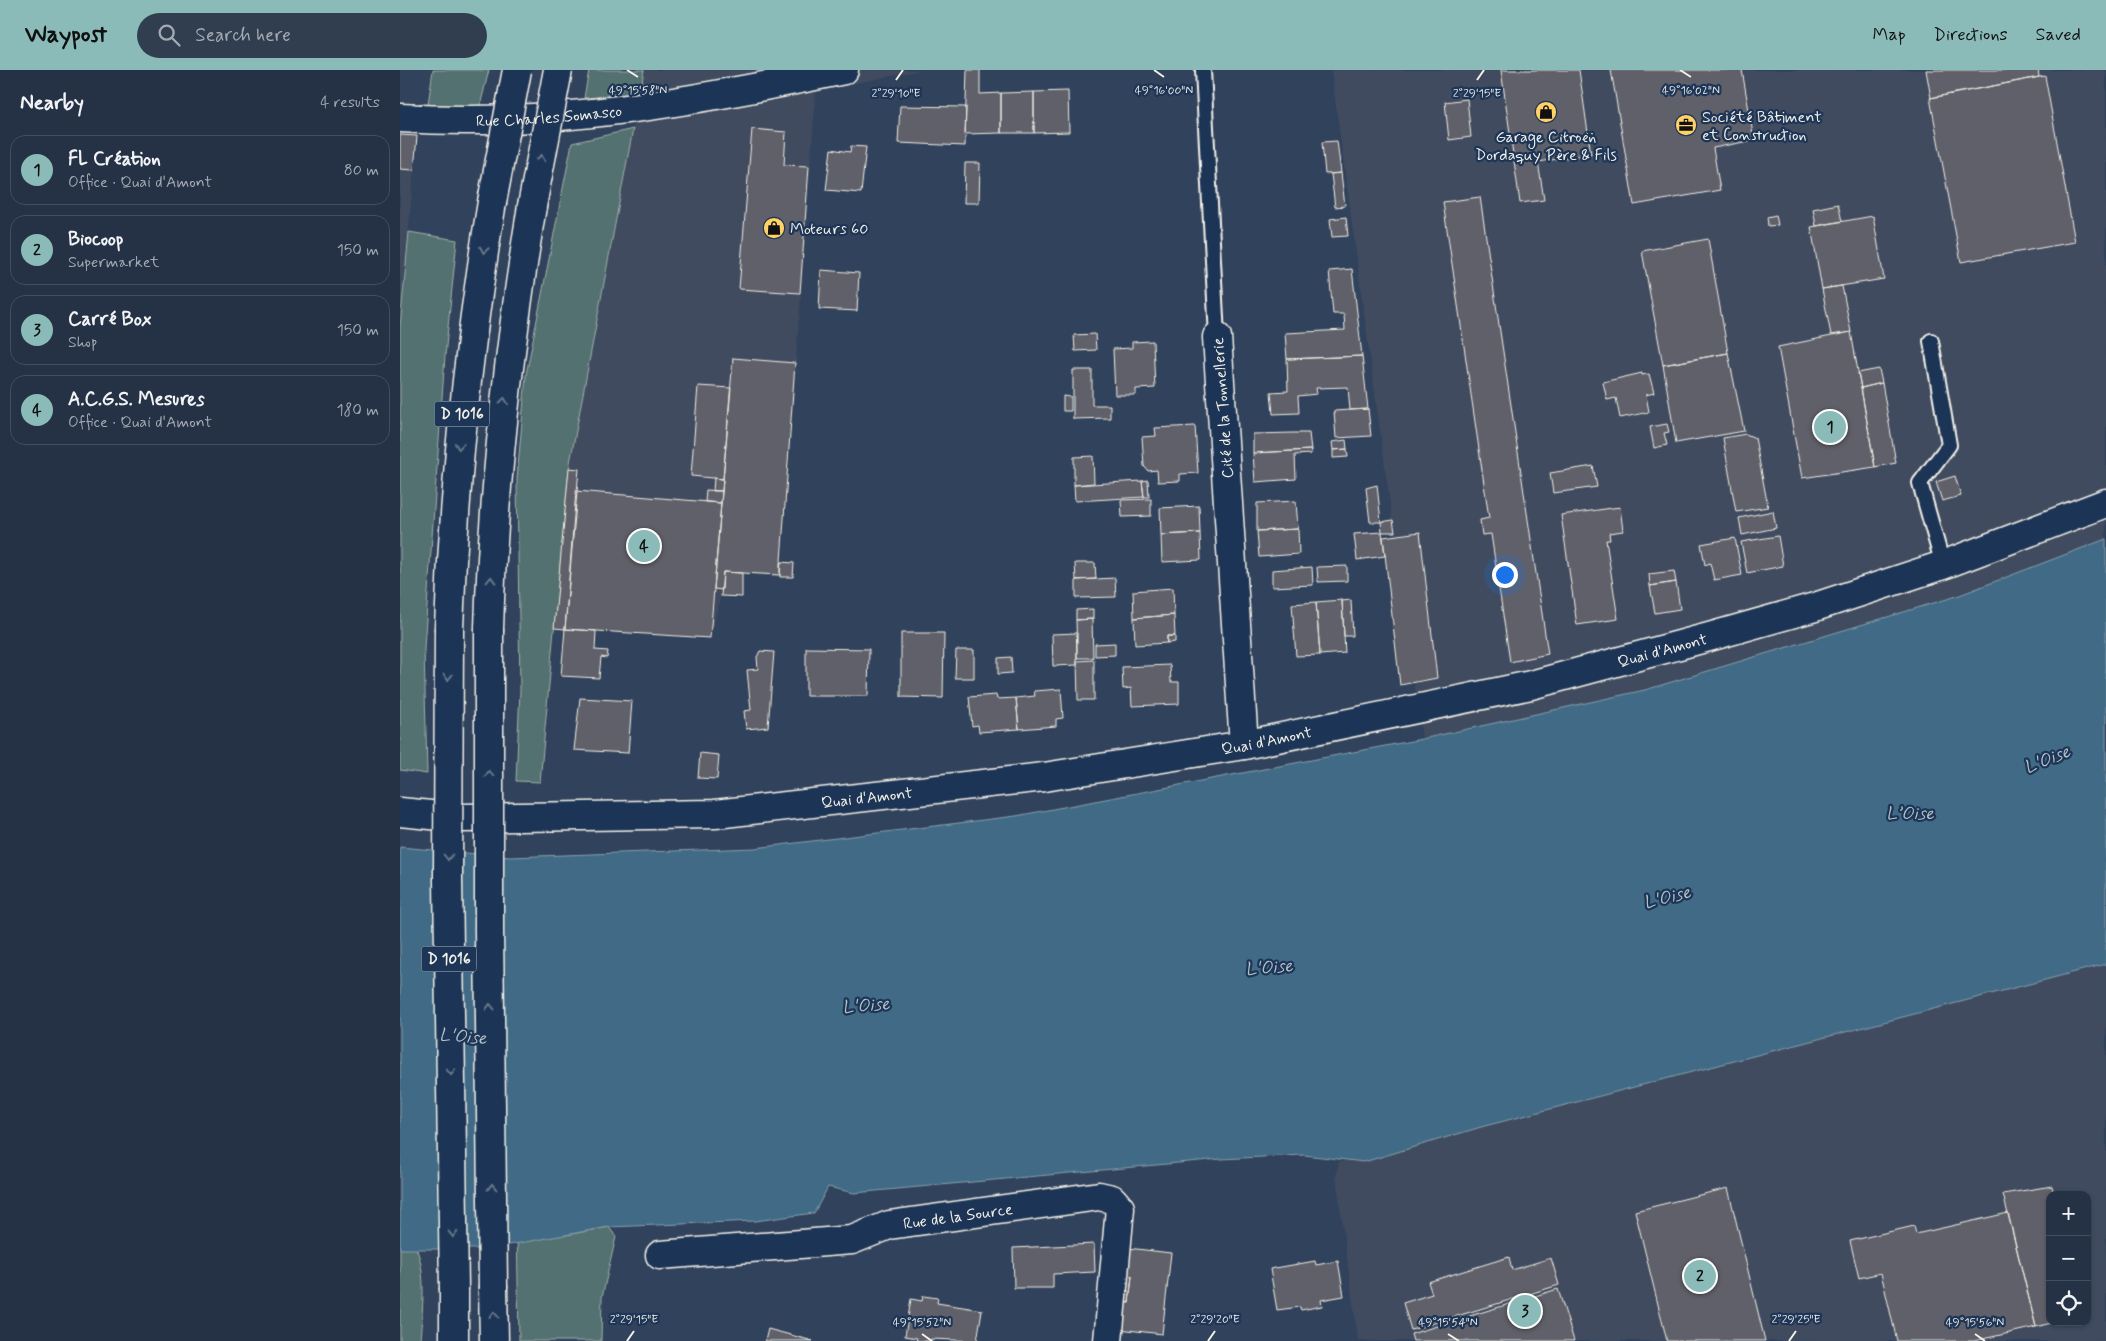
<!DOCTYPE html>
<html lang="en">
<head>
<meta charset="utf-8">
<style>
  :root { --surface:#253245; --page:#313e50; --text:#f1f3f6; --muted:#a3aab3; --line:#424d5e; --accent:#8bbbb9 }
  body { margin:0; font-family:Mynerve,sans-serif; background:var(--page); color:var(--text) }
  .controls { position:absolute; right:15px; bottom:15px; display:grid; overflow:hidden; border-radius:10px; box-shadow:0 1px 4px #0004 }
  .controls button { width:45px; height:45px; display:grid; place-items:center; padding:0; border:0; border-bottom:1px solid var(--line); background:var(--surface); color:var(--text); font:25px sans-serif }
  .you { position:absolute; left:1104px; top:504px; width:18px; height:18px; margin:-12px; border:4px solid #fff; border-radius:50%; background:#1a73e8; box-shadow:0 0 0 8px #1a73e833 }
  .badge { display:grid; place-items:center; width:32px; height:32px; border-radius:50%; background:var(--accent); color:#111; font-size:16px; font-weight:700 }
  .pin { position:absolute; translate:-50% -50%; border:2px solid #fff; box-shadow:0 1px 5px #0006 }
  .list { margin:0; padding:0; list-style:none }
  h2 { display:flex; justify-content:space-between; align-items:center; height:65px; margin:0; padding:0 20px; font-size:21px }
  h2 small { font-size:16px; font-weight:400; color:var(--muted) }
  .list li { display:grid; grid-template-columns:32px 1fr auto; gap:15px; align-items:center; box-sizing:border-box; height:70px; margin:0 10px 10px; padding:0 10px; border:1px solid var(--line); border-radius:15px }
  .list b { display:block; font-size:19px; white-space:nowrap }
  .list p { margin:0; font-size:16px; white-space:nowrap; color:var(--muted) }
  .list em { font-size:16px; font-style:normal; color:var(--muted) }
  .icon { flex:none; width:28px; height:28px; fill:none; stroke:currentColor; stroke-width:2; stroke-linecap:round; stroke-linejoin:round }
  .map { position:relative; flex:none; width:1706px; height:1271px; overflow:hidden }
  header { display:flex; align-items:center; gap:30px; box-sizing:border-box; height:70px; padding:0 25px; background:var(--accent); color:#111 }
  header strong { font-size:24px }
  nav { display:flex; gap:28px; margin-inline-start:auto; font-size:18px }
  .search { width:350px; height:45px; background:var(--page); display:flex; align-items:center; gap:12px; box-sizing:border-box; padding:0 18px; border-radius:28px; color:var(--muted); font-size:19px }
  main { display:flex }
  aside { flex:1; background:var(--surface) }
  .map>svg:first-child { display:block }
</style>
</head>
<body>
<header>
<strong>Waypost</strong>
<div class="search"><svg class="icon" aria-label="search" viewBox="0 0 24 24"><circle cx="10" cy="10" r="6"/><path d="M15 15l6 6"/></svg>Search here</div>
<nav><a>Map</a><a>Directions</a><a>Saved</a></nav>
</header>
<main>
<aside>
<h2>Nearby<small>4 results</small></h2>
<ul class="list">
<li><span class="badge">1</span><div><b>FL Création</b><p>Office · Quai d'Amont</p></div><em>80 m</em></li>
<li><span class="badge">2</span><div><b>Biocoop</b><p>Supermarket</p></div><em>150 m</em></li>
<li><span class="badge">3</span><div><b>Carré Box</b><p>Shop</p></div><em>150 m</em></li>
<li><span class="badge">4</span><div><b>A.C.G.S. Mesures</b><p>Office · Quai d'Amont</p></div><em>180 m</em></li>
</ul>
</aside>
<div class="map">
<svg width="1706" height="1271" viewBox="0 0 1706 1271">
  <rect width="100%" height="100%" fill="#31425c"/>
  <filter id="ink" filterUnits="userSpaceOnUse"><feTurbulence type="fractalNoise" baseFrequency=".02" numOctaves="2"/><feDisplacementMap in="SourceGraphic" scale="10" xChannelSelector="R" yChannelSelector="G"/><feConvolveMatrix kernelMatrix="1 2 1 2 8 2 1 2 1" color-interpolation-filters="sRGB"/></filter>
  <g filter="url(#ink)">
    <path fill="#3f4b60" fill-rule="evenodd" d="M244 0H521L416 21 380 507 343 504 342 527 321 526 310 568 154 558 169 398Z
      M931 0H1706V469L1557 526 1245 620 1022 669Z
      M0 65 17 66 0 258Z
      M1706 894V1271H958L936 1106 939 1092 1081 1057ZM1650 1125H1687V1252H1650Z"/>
    <path fill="#527170" stroke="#a3b1ac" d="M33 0H89L79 40 27 41Z
      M189 0H244L240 24 184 28Z
      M233 59 169 398 140 712 116 711 120 620 117 409 126 305 172 73Z
      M9 162 57 170 45 286 24 578 27 704 0 700V257Z
      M117 1156 166 1165 209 1157 216 1167 202 1227 201 1271H119Z
      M0 1158C32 1179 22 1238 20 1271H0Z"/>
    <path fill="#406b86" stroke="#88a1ad" d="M1706 469V894L1081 1057 964 1092 904 1085 821 1089 454 1123 428 1117 414 1143 355 1151 209 1157 87 1179H0V777L110 787 355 778 616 746 1022 669 1245 620 1557 526Z"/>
    <path fill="#5f6069" stroke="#f4f1e8" d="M567 0H580V24L601 23V63L565 64Z
      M1101 0H1179L1191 84 1138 92 1144 130 1120 133Z
      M1211 0H1342L1354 70 1313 78 1320 120 1234 135Z
      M1526 0H1638L1639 7 1531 28Z
      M1645 6 1675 172 1561 192 1530 28Z
      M668 21 669 62 634 63V22Z
      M634 22V63H601V23Z
      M1067 29 1071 67 1049 70 1045 32Z
      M500 36 566 37 565 76 498 73Z
      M352 59 386 62 384 95 409 96 400 223 339 219Z
      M0 65 17 66 14 100 0 99Z
      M937 71 941 103 925 104 922 72Z
      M451 76 466 77 461 123 426 120 431 79 450 82Z
      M565 93H580L579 133H564Z
      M941 103 945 136 935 137 931 104Z
      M1080 127 1148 584 1110 592 1091 464 1082 465 1080 450 1089 448 1043 132Z
      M1438 134 1442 151 1416 156 1413 139Z
      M1376 145 1378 155 1368 156 1367 147Z
      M1473 146 1484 209 1422 219 1411 157Z
      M946 147 948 166 932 167 930 149Z
      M1308 169 1328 283 1263 295 1242 181Z
      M952 199 962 286 887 289 885 263 945 260 944 244H933L929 201Z
      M421 200 459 203 457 241 419 239Z
      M1442 216 1451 262 1431 265 1422 219Z
      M1451 262 1475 397 1402 408 1378 277Z
      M695 264 696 280 675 281 674 265Z
      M753 271 755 318 736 319V325H715L713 279 732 278V272Z
      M1328 283 1344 361 1276 373 1263 295Z
      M962 286 968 339 950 340 948 317 916 318 917 324 898 326 899 343 873 344 871 322 888 321 887 289Z
      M333 288 395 293 380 505 323 502 322 520 314 519Z
      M1479 299 1482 313 1461 318 1458 303Z
      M673 300H692V335H710V348L673 349Z
      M1242 303V305L1249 304 1254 323 1246 325 1249 342 1220 348 1216 328 1207 330 1203 312Z
      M1482 313 1496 393 1475 397 1461 318Z
      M298 316 331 318 323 409 291 406Z
      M663 326 671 327V341H663Z
      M968 339 971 366 936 368 934 341Z
      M1267 354 1269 362 1264 363 1267 375 1254 378 1250 357Z
      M795 356 798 403 780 404V411L758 412 757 400 748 401 744 396 742 367 756 366 755 358Z
      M893 363H909L911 380 853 383V364Z
      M1346 364 1355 368 1368 437 1336 442 1323 368Z
      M946 370 947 379 933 380 932 372Z
      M947 379 948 387 933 388V380Z
      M911 380V384L895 385 896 409 855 412 853 383Z
      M693 386 694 413 674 415V387Z
      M1193 396 1197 417 1153 423 1150 403Z
      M169 398 179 399 165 559 154 558Z
      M1555 406 1561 426 1542 431 1536 412Z
      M314 408 323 409 322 421H313Z
      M748 410 749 427H744L742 411Z
      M742 411 744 427 675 431 674 415Z
      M977 415 981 452H970L966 418Z
      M306 420 322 421 321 433 305 432Z
      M176 421 321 433 310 568 165 559Z
      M751 429V446L722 447 721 430Z
      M896 431 898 459 857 461V433Z
      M799 436 800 463 761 465 760 438Z
      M1220 437 1223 461 1209 463 1210 470H1206L1218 549 1177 555 1161 445Z
      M1373 441 1376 458 1342 465 1339 448Z
      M993 450 995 462H982L981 452Z
      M898 459 899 484 859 487 857 461Z
      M982 462 985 486 957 490 954 464Z
      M1020 462 1037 608 1000 615 983 467Z
      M800 463 801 490 762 492 761 465Z
      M1378 466 1383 496 1347 503 1341 472Z
      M1335 468 1342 505 1314 510 1310 493 1305 495 1301 474Z
      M380 492 394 493 393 507H380Z
      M675 493H695L696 509 676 510Z
      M947 496V511L918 512 917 497Z
      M912 497 913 515 872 517V500Z
      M1274 501 1276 512 1250 516 1249 504Z
      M323 502 342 503V527L321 526Z
      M715 508 716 527 676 528V510Z
      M1276 512 1280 539 1255 543 1250 516Z
      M773 518 774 545 734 548 733 521Z
      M942 530 945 583 920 585 916 532Z
      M951 530 953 566H944L942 531Z
      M916 532 920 585 896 586 892 534Z
      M693 539V549L676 550V540Z
      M774 545 775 566H767V573L735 575 734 548Z
      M692 549 693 588H677L676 550Z
      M165 559 196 561 195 580 208 581 207 588 201 587 199 608 161 606Z
      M501 563H544L543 628 501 627Z
      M677 563V595L653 596 652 564Z
      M767 566H775V572L767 573Z
      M715 573V585L695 586V574Z
      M406 578 469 579 468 626H406Z
      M556 580H574V608H555Z
      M360 581 374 582 368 657 346 659 344 641 351 640 347 600 358 599 357 587Z
      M611 587 612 603 598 604V588Z
      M694 590V630H678L677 591Z
      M770 595 771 612H779V634L732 636 731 618 723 619 722 597Z
      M661 619 663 648 656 649V656L619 659 616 628 635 626 634 621Z
      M596 625 597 629 616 628 619 659 579 662 578 655 572 656 569 627Z
      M180 628 232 631 228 683 174 680Z
      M300 683 319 685 317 709 298 708Z
      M1652 1116 1654 1125H1650V1252H1655L1636 1257 1603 1124Z
      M1328 1118 1365 1271H1267L1235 1141Z
      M1608 1143 1636 1257 1574 1271H1497L1481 1203 1459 1208 1450 1171 1514 1156 1516 1164Z
      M694 1174 695 1202 653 1204V1218H614L613 1178Z
      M728 1178 771 1183 762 1264 719 1259 722 1232 729 1233 732 1206 726 1205Z
      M1109 1187 1112 1200 1151 1188 1159 1215 1011 1260 1003 1233 1032 1224 1028 1212Z
      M915 1191 916 1195 938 1191 944 1226 921 1230 922 1236 901 1240 900 1237 877 1240 870 1199Z
      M726 1205 732 1206 729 1233 722 1232Z
      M1158 1219 1174 1271H1013L1011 1264Z
      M523 1226 538 1228 537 1233 582 1240 577 1271 531 1269V1271H516L517 1268 505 1266 511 1229 522 1231Z
      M368 1259 413 1271H365Z"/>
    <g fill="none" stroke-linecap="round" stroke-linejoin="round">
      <g stroke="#f4f1e8" stroke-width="18">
        <path id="lane" d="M803 0 817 267
          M1531 271 1549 375 1520 413 1543 495"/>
      </g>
      <g stroke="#f4f1e8" stroke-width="31">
        <g id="street">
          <path id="s1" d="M0 48C153 58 295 31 444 0"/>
          <path d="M817 267 844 675"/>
          <path id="s2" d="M0 742 61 748 315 744 644 707 844 675 1131 615 1309 567 1415 537 1543 495 1706 433"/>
          <path id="s3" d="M260 1185 452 1170 489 1155 699 1126 712 1129 720 1138 708 1271"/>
        </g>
      </g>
      <g stroke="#f4f1e8" stroke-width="31">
        <path id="highway" d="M49 558C54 413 68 274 92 132
          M89 559C93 417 109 277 132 136
          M93 1218 94 1271
          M54 1220V1271"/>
      </g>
      <use href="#lane" stroke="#1d3557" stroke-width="14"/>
      <use href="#street" stroke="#1d3557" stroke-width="28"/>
      <use href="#highway" stroke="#1d3557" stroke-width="28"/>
      <g stroke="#f4f1e8" stroke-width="31" stroke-linecap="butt">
        <path id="highway-bridge" d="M92 132 117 0
          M132 136 158 0
          M49 558 48 810 54 1220
          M89 559V860L93 1218"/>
      </g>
      <use href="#highway-bridge" stroke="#1d3557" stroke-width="28"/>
    </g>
    <defs><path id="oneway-chevron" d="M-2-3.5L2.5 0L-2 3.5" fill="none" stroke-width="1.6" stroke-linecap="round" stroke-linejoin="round" transform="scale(1.25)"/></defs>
    <g stroke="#68778a">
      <use href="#oneway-chevron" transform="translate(141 88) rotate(-80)"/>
      <use href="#oneway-chevron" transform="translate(84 180) rotate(99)"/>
      <use href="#oneway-chevron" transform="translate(104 331) rotate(-84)"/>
      <use href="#oneway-chevron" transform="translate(59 376) rotate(95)"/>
      <use href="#oneway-chevron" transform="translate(91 510) rotate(-89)"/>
      <use href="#oneway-chevron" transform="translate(48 607) rotate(91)"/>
      <use href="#oneway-chevron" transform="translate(89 704) rotate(-90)"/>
      <use href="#oneway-chevron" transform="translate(48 787) rotate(90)"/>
      <use href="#oneway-chevron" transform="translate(90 937) rotate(-91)"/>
      <use href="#oneway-chevron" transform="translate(51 1002) rotate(89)"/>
      <use href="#oneway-chevron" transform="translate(92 1117) rotate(-91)"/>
      <use href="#oneway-chevron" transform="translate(53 1164) rotate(89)"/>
      <use href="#oneway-chevron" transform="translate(94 1245) rotate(-91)"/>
    </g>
  </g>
  <path fill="none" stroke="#f4f1e8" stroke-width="2" d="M227 0 238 7M754 0 764 7M1280 0 1291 7M496 10 503 0M1077 10 1084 0M522 1264 532 1271M1048 1264 1059 1271M1575 1264 1585 1271M227 1271 234 1261M808 1271 815 1261M1389 1271 1396 1261"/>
  <defs>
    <g id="shop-disc" transform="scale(1.125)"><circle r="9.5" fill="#ffd166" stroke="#1d3557"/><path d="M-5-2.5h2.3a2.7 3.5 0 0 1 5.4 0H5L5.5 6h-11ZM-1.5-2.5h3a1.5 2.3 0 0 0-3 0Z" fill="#111"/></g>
    <g id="office-disc" transform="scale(1.125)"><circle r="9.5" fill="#ffd166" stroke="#1d3557"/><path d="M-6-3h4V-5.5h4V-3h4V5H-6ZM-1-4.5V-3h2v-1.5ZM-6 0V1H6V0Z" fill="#111"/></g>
  </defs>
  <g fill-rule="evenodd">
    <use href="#shop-disc" x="1146" y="42"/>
    <use href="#office-disc" x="1286" y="55"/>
    <use href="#shop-disc" x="374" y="158"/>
  </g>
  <g text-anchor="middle" stroke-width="4.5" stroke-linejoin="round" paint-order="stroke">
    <g fill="#1d3557" stroke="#b4b9bc" stroke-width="1">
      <rect x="34.5" y="331.5" width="55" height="25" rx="4"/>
      <rect x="21.5" y="876.5" width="55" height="25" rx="4"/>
    </g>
    <g font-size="15" font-weight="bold" fill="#f4f1e8">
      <text x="62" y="349">D 1016</text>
      <text x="49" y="894">D 1016</text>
    </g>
    <g font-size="16" fill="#f4f1e8" stroke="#1d3557">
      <text dy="6" stroke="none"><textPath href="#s1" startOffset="149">Rue Charles Somasco</textPath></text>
      <text transform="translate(822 338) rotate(-94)" y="6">Cité de la Tonnellerie</text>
      <text dy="6" stroke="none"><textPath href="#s2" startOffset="1278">Quai d'Amont</textPath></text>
      <text dy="6" stroke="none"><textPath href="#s2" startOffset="872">Quai d'Amont</textPath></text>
      <text dy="6" stroke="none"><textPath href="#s2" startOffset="468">Quai d'Amont</textPath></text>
      <text dy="6" stroke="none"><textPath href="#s3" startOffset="302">Rue de la Source</textPath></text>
    </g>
    <g font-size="16" fill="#f4f1e8" stroke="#1d3557" text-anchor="start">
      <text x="1302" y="52">Société Bâtiment<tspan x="1302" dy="18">et Construction</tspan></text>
      <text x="1146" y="72" text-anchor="middle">Garage Citroën<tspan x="1146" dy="18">Dordaquy Père &amp; Fils</tspan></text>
      <text x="390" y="164">Moteurs 60</text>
    </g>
    <g font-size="18" font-style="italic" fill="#b5c2c6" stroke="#1d3557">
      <text transform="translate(1647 689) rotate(-22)" y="6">L'Oise</text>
      <text x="1510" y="749">L’Oise</text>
      <text transform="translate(1267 827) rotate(-14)" y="6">L'Oise</text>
      <text transform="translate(869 897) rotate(-5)" y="6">L'Oise</text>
      <text transform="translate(466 935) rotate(-5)" y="6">L'Oise</text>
      <text transform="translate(63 966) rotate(5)" y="6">L'Oise</text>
    </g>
  </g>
  <g font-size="12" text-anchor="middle" fill="#f4f1e8" stroke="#1d3557" stroke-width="4.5" stroke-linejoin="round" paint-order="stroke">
    <text x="238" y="24">49°15'58"N</text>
    <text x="764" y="24">49°16'00"N</text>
    <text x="1291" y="24">49°16'02"N</text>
    <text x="496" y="27">2°29'10"E</text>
    <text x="1077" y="27">2°29'15"E</text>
    <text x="234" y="1253">2°29'15"E</text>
    <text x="815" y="1253">2°29'20"E</text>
    <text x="1396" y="1253">2°29'25"E</text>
    <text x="522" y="1256">49°15'52"N</text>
    <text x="1048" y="1256">49°15'54"N</text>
    <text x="1575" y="1256">49°15'56"N</text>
  </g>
</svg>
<div class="controls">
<button>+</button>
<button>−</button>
<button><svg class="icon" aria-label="locate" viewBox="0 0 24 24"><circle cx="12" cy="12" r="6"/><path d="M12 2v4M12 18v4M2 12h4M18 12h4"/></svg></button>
</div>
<div class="you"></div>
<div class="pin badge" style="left:1430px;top:357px">1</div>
<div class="pin badge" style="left:1300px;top:1206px">2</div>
<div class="pin badge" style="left:1125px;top:1241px">3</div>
<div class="pin badge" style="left:244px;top:476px">4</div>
</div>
</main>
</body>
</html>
